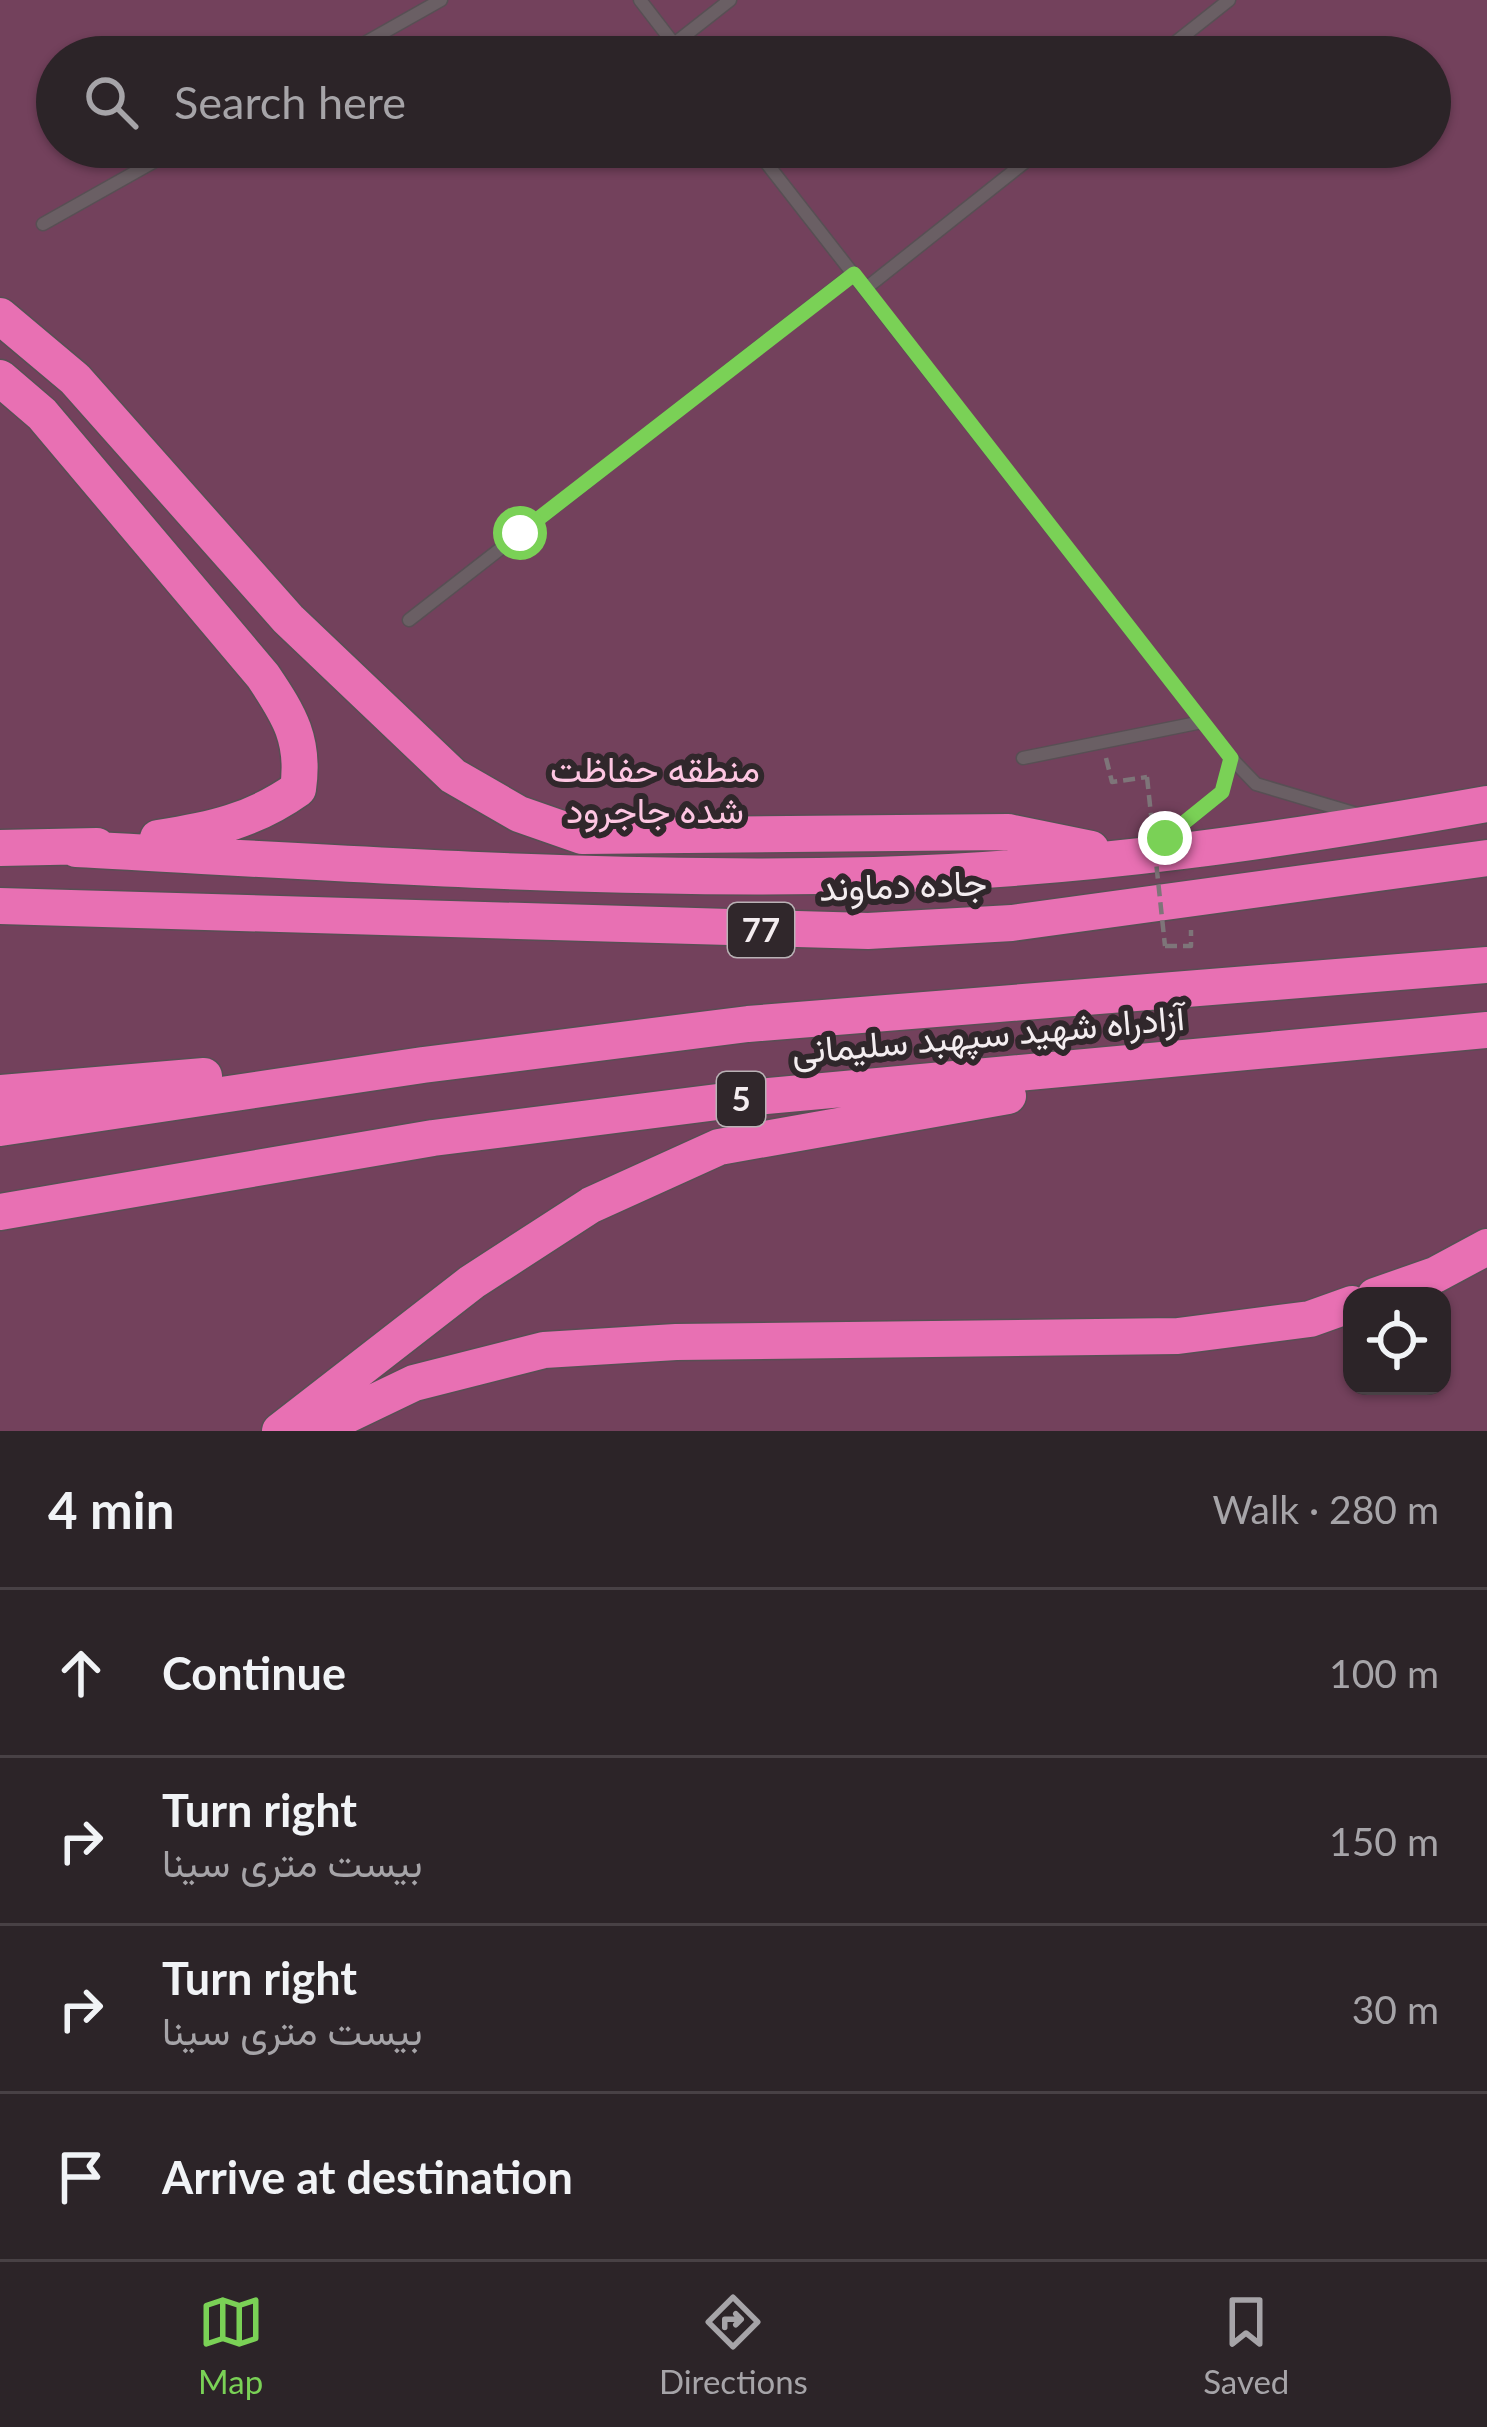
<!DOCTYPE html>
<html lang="en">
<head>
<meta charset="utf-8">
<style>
  :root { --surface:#2c2428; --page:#383034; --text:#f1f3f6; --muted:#a6a4a8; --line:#484145; --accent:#7ad156 }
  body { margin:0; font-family:Lato,Vazirmatn,sans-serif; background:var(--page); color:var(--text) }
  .controls { position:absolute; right:36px; bottom:36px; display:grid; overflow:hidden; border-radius:24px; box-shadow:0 3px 9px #0004 }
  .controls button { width:108px; height:108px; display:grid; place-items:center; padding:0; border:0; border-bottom:3px solid var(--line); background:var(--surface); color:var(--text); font:60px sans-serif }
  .stop { position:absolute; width:36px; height:36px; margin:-27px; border:9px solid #7ad156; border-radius:50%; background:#fff }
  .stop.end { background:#7ad156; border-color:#fff; box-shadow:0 3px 12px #0008 }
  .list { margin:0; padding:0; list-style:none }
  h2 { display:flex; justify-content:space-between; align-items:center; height:156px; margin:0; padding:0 48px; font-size:51px }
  h2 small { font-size:39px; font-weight:400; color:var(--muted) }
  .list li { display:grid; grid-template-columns:78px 1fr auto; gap:36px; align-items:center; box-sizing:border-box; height:168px; padding:0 48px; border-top:3px solid var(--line) }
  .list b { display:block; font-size:45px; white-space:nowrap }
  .list p { margin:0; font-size:39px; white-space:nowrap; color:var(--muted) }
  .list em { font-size:39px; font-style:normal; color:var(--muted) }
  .icon { flex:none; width:66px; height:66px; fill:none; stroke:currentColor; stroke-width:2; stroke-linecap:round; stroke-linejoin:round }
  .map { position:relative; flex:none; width:1487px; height:1431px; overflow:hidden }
  .search { position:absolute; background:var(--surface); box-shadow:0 3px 9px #0004; left:36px; right:36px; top:36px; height:132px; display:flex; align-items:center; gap:30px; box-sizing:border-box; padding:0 42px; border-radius:66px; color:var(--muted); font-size:45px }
  .sheet { height:828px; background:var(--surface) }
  nav { display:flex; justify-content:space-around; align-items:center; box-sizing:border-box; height:168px; border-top:3px solid var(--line); background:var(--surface); font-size:33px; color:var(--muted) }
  nav a { display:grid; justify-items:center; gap:6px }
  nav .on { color:var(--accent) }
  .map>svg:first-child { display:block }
</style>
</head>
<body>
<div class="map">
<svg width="1487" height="1431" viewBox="0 0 1487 1431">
  <rect width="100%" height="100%" fill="#3a3035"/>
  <path fill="#73415c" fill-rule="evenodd" d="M0 0H1487V1431H0ZM57 57H1430V147H57ZM1352 1296H1442V1386H1352Z"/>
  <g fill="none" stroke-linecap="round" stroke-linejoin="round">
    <g stroke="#584f54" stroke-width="15">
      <path id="lane" d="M640 0 684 57
        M674 44 730 0
        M340 57 441 0
        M1157 57 1229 0
        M754 147 1231 758 1256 784 1357 814
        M43 224 180 147
        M865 289 1044 147
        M409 620 853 274
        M1023 758 1202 722
        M1162 841 1222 792 1231 758"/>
    </g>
    <g stroke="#584f54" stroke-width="39">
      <path id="highway" d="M0 316 75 379 288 619 453 776 519 814 582 836 1008 832 1091 849
        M0 378 42 414 263 676C290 716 305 741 298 789 253 821 211 830 158 838
        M0 848 97 846
        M76 849C341 863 608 882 874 875 1079 870 1285 840 1487 804
        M0 906 868 931 1012 923 1487 858
        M0 1093 204 1076
        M0 1128 423 1065 748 1024 1487 965
        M0 1212 433 1138 757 1097 1487 1030
        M1375 1296 1435 1275 1487 1247
        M280 1431 472 1282 591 1205 719 1147 1008 1096
        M314 1431 414 1383 544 1350 676 1342 1178 1336 1310 1319 1352 1304"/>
    </g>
    <path stroke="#7e7579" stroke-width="4.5" stroke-dasharray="12 6" stroke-linecap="butt" d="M1106 758 1112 782 1147 777
      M1165 946H1191V930"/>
    <use href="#lane" stroke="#6a5f64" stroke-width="12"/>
    <use href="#highway" stroke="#e870b3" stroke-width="36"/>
    <path stroke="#7e7579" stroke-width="4.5" stroke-dasharray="12 6" stroke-linecap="butt" d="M1147 777 1165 946"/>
  </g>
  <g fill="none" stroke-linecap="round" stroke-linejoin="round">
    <path stroke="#7ad156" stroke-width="15" d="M520 533 854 274 1231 758 1222 792 1165 838"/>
  </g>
  <g text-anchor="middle" stroke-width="12" stroke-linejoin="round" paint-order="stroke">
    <g fill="#30272b" stroke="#b9b2b5" stroke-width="3">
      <rect x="728" y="903" width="66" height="54" rx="9"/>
      <rect x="717" y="1072" width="48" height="54" rx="9"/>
    </g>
    <g font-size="33" font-weight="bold" fill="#f4edf0">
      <text x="761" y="942">77</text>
      <text x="741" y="1111">5</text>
    </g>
    <g font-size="36" fill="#fec6e2" stroke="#30272b">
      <text x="655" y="782">منطقه حفاظت<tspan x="655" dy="41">شده جاجرود</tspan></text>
    </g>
    <g font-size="36" fill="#f4edf0" stroke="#30272b">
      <text transform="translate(903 885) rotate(-2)" y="13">جاده دماوند</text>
      <text transform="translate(988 1034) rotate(-5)" y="13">آزادراه شهید سپهبد سلیمانی</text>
    </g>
  </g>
</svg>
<div class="controls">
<button><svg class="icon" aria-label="locate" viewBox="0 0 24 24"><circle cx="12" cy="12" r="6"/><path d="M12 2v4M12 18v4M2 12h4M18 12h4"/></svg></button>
</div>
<div class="stop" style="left:520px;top:533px"></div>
<div class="stop end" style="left:1165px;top:838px"></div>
<div class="search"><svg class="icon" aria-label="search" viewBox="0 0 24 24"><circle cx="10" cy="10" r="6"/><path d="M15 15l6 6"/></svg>Search here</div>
</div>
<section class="sheet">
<h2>4 min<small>Walk · 280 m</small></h2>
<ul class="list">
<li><svg class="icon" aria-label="ahead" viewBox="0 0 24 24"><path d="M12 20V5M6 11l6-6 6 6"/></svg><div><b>Continue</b></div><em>100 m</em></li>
<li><svg class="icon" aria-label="right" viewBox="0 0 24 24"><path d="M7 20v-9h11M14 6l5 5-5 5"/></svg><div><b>Turn right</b><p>بیست متری سینا</p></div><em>150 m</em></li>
<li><svg class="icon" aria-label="right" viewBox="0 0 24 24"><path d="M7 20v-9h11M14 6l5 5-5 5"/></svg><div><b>Turn right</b><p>بیست متری سینا</p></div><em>30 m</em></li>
<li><svg class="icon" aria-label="arrive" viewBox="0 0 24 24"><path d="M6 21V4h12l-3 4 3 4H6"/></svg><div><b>Arrive at destination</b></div></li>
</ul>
</section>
<nav>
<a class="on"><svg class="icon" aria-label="map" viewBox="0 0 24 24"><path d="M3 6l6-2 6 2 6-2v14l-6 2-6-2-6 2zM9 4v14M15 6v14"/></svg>Map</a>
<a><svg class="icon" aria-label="directions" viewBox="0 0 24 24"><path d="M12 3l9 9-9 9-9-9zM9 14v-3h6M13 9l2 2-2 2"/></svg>Directions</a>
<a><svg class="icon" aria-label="saved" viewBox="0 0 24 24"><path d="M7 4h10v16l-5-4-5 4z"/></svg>Saved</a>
</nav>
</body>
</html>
